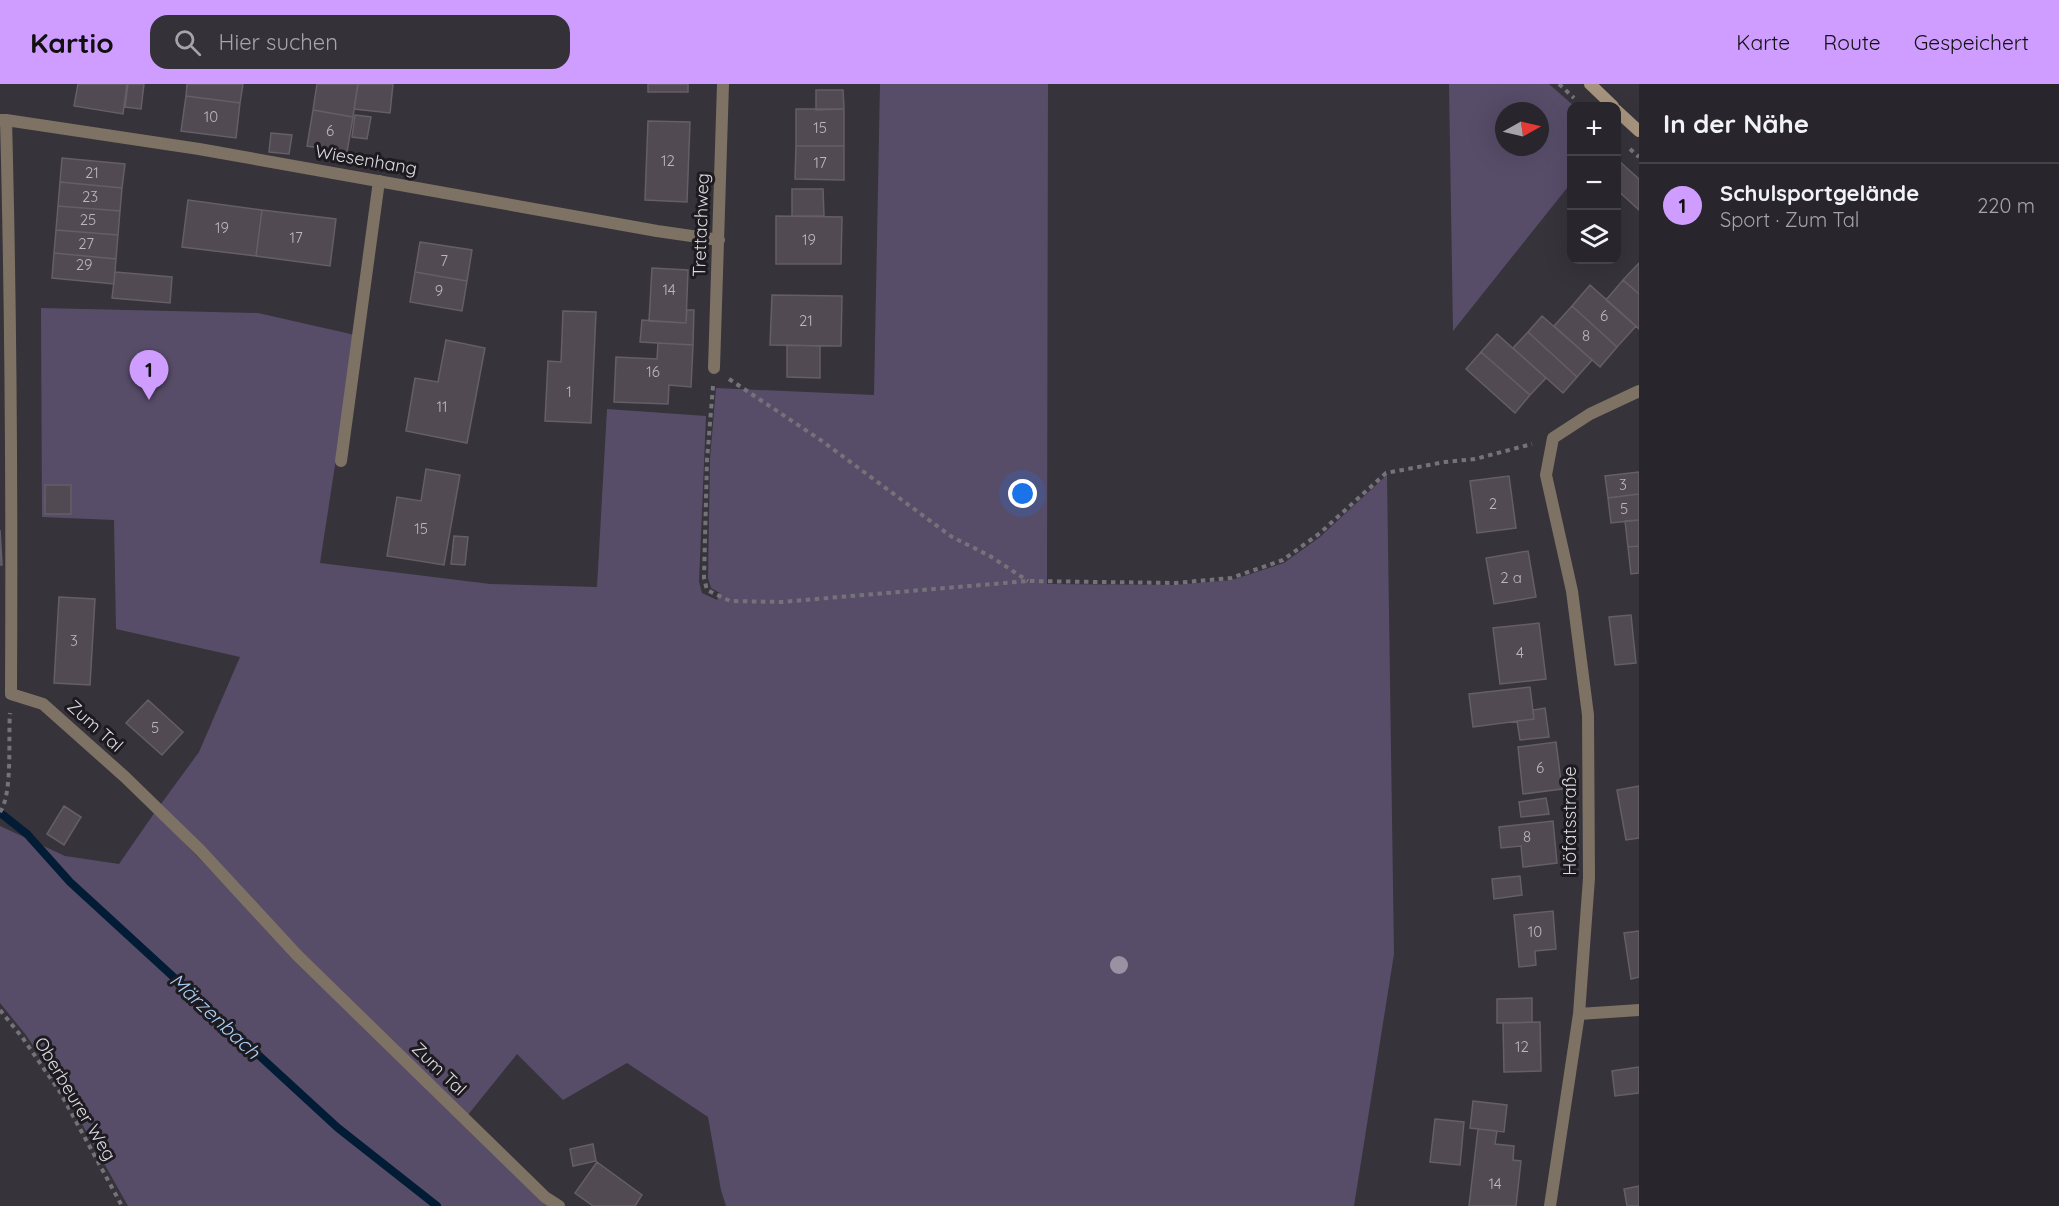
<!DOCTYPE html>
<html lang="de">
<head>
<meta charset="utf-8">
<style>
  :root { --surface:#28262c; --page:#343238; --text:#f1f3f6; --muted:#a5a5a9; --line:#444348; --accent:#cf9dff }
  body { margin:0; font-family:Quicksand,sans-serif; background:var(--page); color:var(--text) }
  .controls { position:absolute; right:18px; top:18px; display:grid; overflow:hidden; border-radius:12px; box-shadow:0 6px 24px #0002 }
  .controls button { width:54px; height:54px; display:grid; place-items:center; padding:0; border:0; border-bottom:2px solid var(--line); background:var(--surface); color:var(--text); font:30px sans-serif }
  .compass { position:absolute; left:1495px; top:18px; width:54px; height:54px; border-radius:50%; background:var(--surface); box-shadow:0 6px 24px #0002; rotate:82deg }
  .you { position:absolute; left:1023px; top:410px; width:21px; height:21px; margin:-15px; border:4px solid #fff; border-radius:50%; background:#1a73e8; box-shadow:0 0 0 9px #1a73e833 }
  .badge { display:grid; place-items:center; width:39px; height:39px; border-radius:50%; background:var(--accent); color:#111; font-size:20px; font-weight:700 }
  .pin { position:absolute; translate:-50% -50px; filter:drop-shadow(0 2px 3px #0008) }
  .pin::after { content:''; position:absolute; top:32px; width:21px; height:18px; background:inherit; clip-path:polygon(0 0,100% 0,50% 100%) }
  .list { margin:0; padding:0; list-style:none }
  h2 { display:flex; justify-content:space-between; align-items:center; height:78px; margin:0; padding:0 24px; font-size:26px }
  h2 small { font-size:20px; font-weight:400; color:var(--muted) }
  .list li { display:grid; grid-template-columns:39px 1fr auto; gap:18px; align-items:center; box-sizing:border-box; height:84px; padding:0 24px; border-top:2px solid var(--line) }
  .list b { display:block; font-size:22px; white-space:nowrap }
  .list p { margin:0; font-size:20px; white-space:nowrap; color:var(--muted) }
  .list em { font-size:20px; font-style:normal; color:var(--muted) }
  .icon { flex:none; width:33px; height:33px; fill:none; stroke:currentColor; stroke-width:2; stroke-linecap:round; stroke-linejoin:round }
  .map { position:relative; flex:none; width:1639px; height:1122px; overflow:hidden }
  header { display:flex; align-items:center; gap:36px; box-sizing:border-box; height:84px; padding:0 30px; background:var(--accent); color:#111 }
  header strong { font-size:28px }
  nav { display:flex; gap:33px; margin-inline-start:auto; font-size:21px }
  .search { width:420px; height:54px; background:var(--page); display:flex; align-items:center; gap:15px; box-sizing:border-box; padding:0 21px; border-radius:18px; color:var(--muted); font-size:22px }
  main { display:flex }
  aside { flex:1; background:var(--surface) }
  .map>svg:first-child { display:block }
</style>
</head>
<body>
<header>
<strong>Kartio</strong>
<div class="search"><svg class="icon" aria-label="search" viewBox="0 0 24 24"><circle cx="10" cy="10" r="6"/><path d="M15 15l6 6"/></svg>Hier suchen</div>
<nav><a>Karte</a><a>Route</a><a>Gespeichert</a></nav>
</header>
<main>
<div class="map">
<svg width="1639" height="1122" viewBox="0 0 1639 1122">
  <rect width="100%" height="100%" fill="#36333b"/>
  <path fill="#584d69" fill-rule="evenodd" d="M880 0H1048L1047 500 1175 501 1232 496 1284 479 1320 453 1387 391 1394 870 1354 1122H726L721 1106 708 1033 627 979 563 1016 517 970 467 1032 299 867 161 720 199 668 240 573 116 545 114 436 42 433 41 224 258 229 355 251 320 479 490 500 597 503 607 325 706 332 699 498 702 509 717 516 720 509 711 504 708 494 710 375 716 304 874 311Z
    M1449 0H1549L1574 22H1572L1571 99 1453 247ZM1504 27H1540V63H1504Z
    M155 728 294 874 554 1122H128L64 1008 26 951 0 919V742L65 772 119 780Z"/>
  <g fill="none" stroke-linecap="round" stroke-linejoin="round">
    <path stroke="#031c35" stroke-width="8" d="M3 731 27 750 70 798 338 1044 437 1122"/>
  </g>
  <path fill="#514a52" stroke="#655e67" stroke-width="1.5" d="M78 0H127L123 30 74 22Z
    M128 0H144L141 25 125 23Z
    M187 0H243L240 19 186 12Z
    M317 0H358L353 33 313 26Z
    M358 0H393L390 29 354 25Z
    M648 0H688V8H648Z
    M816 6H843L844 25 816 26Z
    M186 12 240 19 236 54 181 47Z
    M796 25H844V62H796Z
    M313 26 353 33 347 68 307 62Z
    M355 31 371 33 367 55 352 53Z
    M648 37 690 38 687 118 645 116Z
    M271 49 292 51 289 70 269 68Z
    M796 62H844V96L795 95Z
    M62 74 125 80 122 104 60 98Z
    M1619 77 1639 95V126L1616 105V80Z
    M60 98 122 104 120 127 58 122Z
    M792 105H823L824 132H792Z
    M188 116 262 126 256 172 182 163Z
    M58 122 120 127 118 151 56 146Z
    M262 126 336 135 330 182 256 172Z
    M776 132 842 133 841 180H776Z
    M56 146 118 151 116 175 54 169Z
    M420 158 472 166 467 197 415 188Z
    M54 169 116 175 114 200 52 194Z
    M1639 179V210L1623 196Z
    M652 184 688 186 686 239 649 237Z
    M115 188 172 193 170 219 112 214Z
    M415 188 467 197 462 227 410 218Z
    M1623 196 1639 210V245L1606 216Z
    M1590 201 1636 242 1617 263 1572 222Z
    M772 211 842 212 841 262 770 261Z
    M1572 222 1617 263 1600 283 1554 242Z
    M687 226H694L693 261 640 258 642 236 686 239Z
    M563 227 596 228 591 339 545 337 548 277 561 278Z
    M1542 232 1592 276 1577 293 1528 248Z
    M1528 248 1577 293 1563 309 1513 264Z
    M1497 250 1546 294 1530 311 1481 268Z
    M446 256 485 264 467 359 406 347 415 294 438 298Z
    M658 259 693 261 691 303 669 301 668 320 614 318 616 273 657 275Z
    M787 261 820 262V294L787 293Z
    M1481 268 1530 311 1515 329 1466 285Z
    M426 385 460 391 444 481 387 472 397 413 421 417Z
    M1639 388V410L1608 414 1605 392Z
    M1509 392 1516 444 1477 449 1470 397Z
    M45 401H71V430H45Z
    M1639 410V436L1611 439 1608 414Z
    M1639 436V462L1628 463 1625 437Z
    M0 446 2 481H0Z
    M454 452 468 453 465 481 451 480Z
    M1639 462V489L1631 490 1628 463Z
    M1528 467 1536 513 1494 520 1486 474Z
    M59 513 95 515 90 601 54 599Z
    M1631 531 1636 579 1615 581 1609 533Z
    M1539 539 1546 595 1500 600 1493 544Z
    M1530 603 1534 635 1473 643 1469 610Z
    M148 616 183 648 162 671 126 639Z
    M1545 624 1549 653 1520 656 1517 637 1534 635 1533 626Z
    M1556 658 1562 705 1523 710 1518 663Z
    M1639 702V754L1626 756 1617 706Z
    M1546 714 1549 730 1521 733 1519 718Z
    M64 722 81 733 64 761 47 750Z
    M1553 737 1557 779 1523 783 1521 762 1501 764 1499 743Z
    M1520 792 1522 811 1494 815 1492 795Z
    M1553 827 1556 865 1535 867 1536 881 1519 883 1514 831Z
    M1639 847V893L1631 895 1624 849Z
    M1532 914V938L1497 939V915Z
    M1540 938 1541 987 1504 988 1503 939Z
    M1639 983V1009L1615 1012 1612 987Z
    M1473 1017 1507 1021 1504 1048 1470 1044Z
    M1435 1035 1464 1038 1460 1081 1430 1078Z
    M1478 1045 1497 1047 1495 1060 1514 1062 1513 1076 1521 1077 1516 1122H1469Z
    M593 1060 596 1077 573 1082 570 1065Z
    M597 1078 642 1111 635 1122H593L575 1109Z
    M1639 1102V1122H1627L1624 1105Z"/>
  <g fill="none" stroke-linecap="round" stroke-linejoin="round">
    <path stroke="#75737a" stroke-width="4" stroke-dasharray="4.5 4.5" stroke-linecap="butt" d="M1559 0 1574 14
      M1630 65 1639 73
      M729 295 822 357 952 453 990 472 1028 497
      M713 302 707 376 704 494 707 506 730 517 781 518 1028 497 1175 499 1231 494 1283 476 1320 449 1386 389 1445 378 1475 375 1532 360
      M0 728C13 710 8 653 10 629
      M0 926 22 953 60 1008 122 1122"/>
    <path stroke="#7e7264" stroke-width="12" d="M341 377 379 97"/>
    <path stroke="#7e7264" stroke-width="12" d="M0 36H6C11 227 12 419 11 610L43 620 125 693 200 766 297 871 545 1113 559 1122
      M6 36 199 65 657 147 719 156
      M714 284 723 0
      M1579 930 1639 926
      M1550 1122 1579 930 1589 794 1588 631 1572 507 1546 391 1553 354 1590 330 1639 307"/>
    <path stroke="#a7947e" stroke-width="12" d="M1590 0 1613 22
      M1616 26 1639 47"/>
  </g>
  <circle fill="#9892a3" cx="1119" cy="881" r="9"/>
  <g text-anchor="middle" stroke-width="6" stroke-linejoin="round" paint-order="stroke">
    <g font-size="15" fill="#bab7bd">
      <text x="211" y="38">10</text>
      <text x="820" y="49">15</text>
      <text x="330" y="52">6</text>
      <text x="668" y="82">12</text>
      <text x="820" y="84">17</text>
      <text x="92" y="94">21</text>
      <text x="90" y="118">23</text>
      <text x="88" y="141">25</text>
      <text x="222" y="149">19</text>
      <text x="296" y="159">17</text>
      <text x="809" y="161">19</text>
      <text x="86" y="165">27</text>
      <text x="444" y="182">7</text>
      <text x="84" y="186">29</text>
      <text x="669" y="211">14</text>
      <text x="439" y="212">9</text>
      <text x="1604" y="237">6</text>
      <text x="806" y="242">21</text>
      <text x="1586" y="257">8</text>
      <text x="653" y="293">16</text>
      <text x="569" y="313">1</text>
      <text x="442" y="328">11</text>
      <text x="1623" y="406">3</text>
      <text x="1493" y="425">2</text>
      <text x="1624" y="430">5</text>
      <text x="421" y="450">15</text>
      <text x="1511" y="499">2 a</text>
      <text x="74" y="562">3</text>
      <text x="1520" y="574">4</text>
      <text x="155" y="649">5</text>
      <text x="1540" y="689">6</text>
      <text x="1527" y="758">8</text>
      <text x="1535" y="853">10</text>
      <text x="1522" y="968">12</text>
      <text x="1495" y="1105">14</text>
    </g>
    <g font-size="18" fill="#dddbe1" stroke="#1d1b1f">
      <text transform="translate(366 76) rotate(10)" y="6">Wiesenhang</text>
      <text transform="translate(701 141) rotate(-88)" y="6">Trettachweg</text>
      <text transform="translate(95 642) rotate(42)" y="6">Zum Tal</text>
      <text transform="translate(1570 737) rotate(-90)" y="6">Höfatsstraße</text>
      <text transform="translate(439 985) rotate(44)" y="6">Zum Tal</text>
      <text transform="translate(75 1015) rotate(59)" y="6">Oberbeurer Weg</text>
    </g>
    <g font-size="20" font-style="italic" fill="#a9cff7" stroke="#1d1b1f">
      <text transform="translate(215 932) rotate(43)" y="7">Märzenbach</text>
    </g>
  </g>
</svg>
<div class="controls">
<button>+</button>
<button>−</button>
<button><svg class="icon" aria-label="layers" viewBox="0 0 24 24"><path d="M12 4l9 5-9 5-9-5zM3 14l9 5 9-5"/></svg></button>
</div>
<svg class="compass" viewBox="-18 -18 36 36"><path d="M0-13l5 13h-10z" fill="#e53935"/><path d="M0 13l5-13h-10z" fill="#a5a5a9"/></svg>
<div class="you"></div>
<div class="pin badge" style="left:149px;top:316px">1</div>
</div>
<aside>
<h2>In der Nähe<small></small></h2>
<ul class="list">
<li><span class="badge">1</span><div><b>Schulsportgelände</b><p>Sport · Zum Tal</p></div><em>220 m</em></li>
</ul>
</aside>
</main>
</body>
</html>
